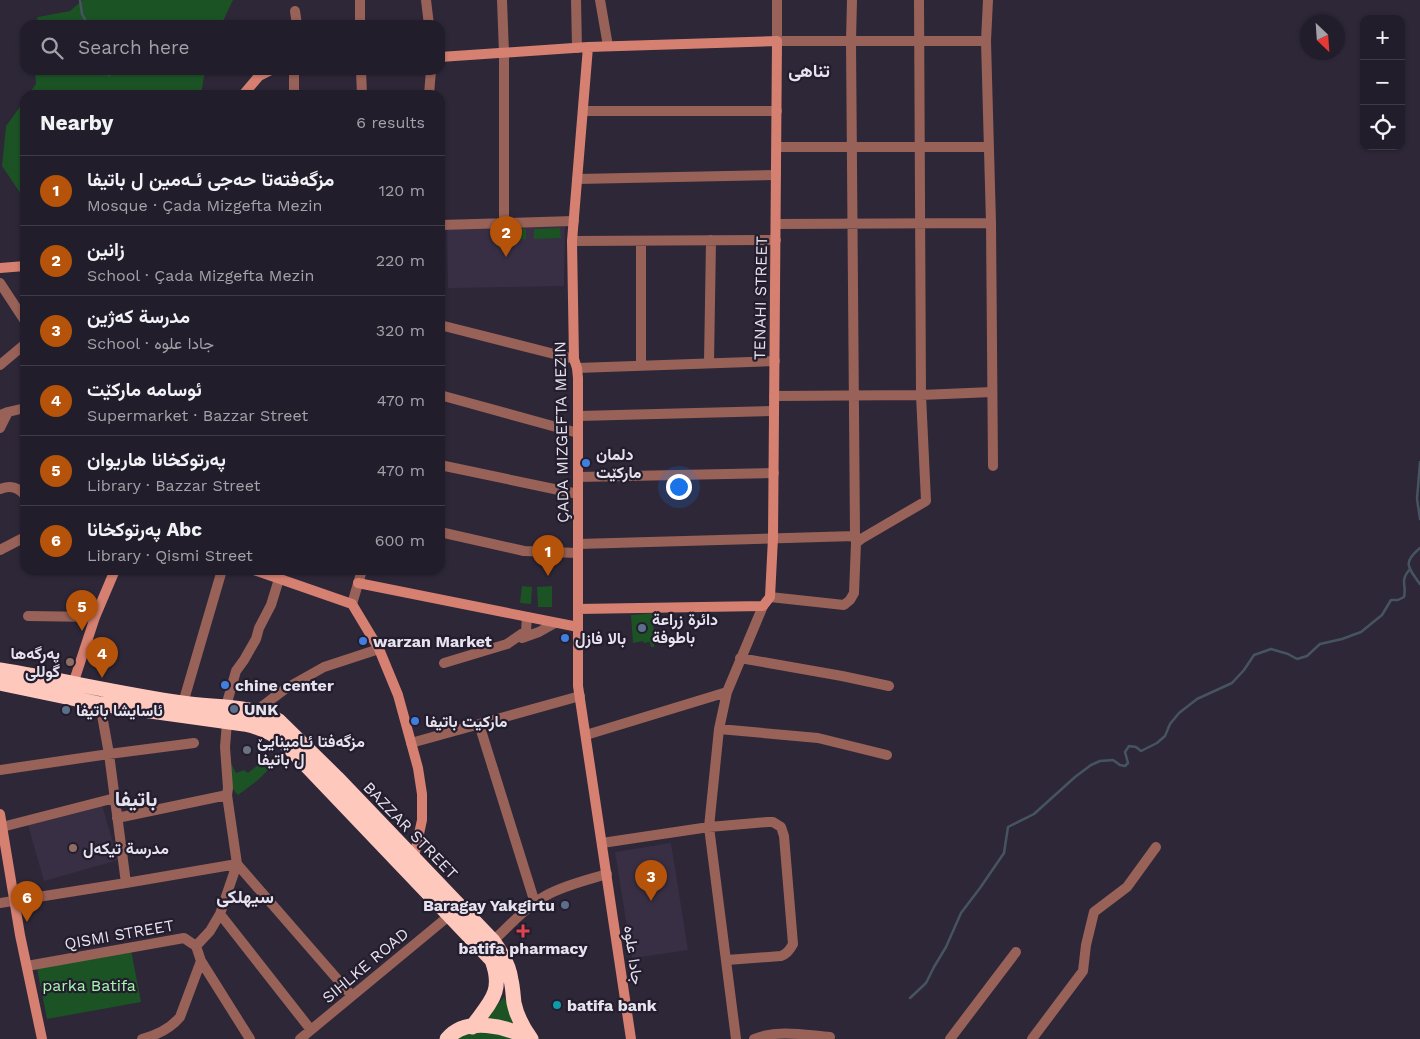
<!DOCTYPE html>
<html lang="en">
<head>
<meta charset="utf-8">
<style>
  :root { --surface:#221d2a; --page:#2e2a36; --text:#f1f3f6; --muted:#a2a2a8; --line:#3f3b47; --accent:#b45309 }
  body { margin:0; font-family:"Work Sans",Vazirmatn,sans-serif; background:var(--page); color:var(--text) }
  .controls { position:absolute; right:15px; top:15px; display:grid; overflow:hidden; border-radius:10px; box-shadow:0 1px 4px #0004 }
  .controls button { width:45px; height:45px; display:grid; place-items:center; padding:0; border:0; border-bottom:1px solid var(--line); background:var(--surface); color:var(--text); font:25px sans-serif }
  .compass { position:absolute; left:1300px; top:15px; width:45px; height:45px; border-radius:50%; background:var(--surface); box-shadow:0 1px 4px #0004; rotate:155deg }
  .you { position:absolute; left:678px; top:486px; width:18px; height:18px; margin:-12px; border:4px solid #fff; border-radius:50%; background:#1a73e8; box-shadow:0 0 0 8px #1a73e833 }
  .badge { display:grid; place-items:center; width:32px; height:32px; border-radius:50%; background:var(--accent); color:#fff; font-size:16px; font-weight:700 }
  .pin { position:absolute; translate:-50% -41px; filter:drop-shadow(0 1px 2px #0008) }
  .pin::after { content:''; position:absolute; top:26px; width:18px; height:15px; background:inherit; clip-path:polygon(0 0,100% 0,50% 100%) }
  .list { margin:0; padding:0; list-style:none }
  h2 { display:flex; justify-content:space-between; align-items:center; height:65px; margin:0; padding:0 20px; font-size:21px }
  h2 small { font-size:16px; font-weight:400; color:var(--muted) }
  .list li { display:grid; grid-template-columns:32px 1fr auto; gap:15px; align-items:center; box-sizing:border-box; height:70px; padding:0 20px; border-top:1px solid var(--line) }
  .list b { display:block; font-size:19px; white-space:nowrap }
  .list p { margin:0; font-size:16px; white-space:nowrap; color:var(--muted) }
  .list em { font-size:16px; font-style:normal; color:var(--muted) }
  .icon { flex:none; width:28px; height:28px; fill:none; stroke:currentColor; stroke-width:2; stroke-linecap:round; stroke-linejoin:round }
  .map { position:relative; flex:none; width:1420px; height:1039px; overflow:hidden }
  .search { position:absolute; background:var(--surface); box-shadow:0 1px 4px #0004; left:20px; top:20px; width:425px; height:55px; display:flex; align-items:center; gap:12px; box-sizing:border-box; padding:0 18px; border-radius:15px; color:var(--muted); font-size:19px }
  .panel { position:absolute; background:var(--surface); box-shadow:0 1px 4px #0004; left:20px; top:90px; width:425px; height:485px; border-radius:15px }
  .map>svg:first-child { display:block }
</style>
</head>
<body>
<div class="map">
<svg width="1420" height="1039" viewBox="0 0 1420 1039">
  <rect width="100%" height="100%" fill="#2d2738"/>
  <path fill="#382f45" d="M447 226 565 227 564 286 448 288Z
    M102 805 118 860 44 881 28 825Z
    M671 843 688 950 632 958 615 852Z"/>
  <path fill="#1b5325" d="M83 0H233L221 25H34L38 17 70 11Z
    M35 70H205L201 95H28L36 84Z
    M25 100V200L2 166 6 126Z
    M560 228 561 238 534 239V229Z
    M499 229H526V239L499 240Z
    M522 586 532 587 531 604 520 603Z
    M552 586V607H538L537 587Z
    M653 613 654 647H651L650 642 644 643 643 641 633 643 631 615Z
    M230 761 236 773 244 770 248 773 258 765 265 762 270 761 274 764 258 780 238 795C229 787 230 773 230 761Z
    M131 950 141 1002 47 1019 37 968Z
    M504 997 521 1029 484 1021Z
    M495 1030 521 1039H455L459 1035Z"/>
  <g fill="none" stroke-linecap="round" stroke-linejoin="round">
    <path stroke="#465461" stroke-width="2.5" d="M80 0 82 14 88 25
      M108 70 109 75
      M1420 462 1417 499 1420 519
      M1420 548C1402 563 1408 567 1420 584
      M910 998 926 983 934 967 946 947 961 913 980 888 1004 853 1008 827 1034 814 1075 777 1091 765 1100 761 1113 760 1120 765 1125 766 1128 763 1125 752 1129 746 1136 747 1141 751 1157 743 1165 736 1170 724 1179 713 1197 699 1232 683 1244 670 1254 655 1271 649 1288 654 1297 659 1307 656 1320 644 1342 639 1361 632 1382 615 1391 600H1398L1404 597C1407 584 1399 582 1410 569"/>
    <path stroke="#986258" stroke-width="10" d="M360 0V25
      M426 0 429 25
      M502 0 504 53V224
      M576 0 577 48
      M600 0 608 46
      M777 0V41H986
      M988 0 986 41 991 223 993 466
      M295 11 297 25
      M294 70V95
      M361 70 362 95
      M429 95 431 70
      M583 111H777
      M777 147H989
      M577 179 776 175
      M776 224 991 223
      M440 225 574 221
      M572 241 776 240
      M641 241V366
      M0 283 25 321
      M440 325 574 359
      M709 363 711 240
      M0 365 25 344
      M577 368 775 361
      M440 395 578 433
      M774 396 921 395 992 392
      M0 415 8 412 25 408
      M578 416 774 411
      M0 428 8 412
      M440 465 578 494
      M578 477 774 473
      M0 489C10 485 19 487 25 496
      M440 532 524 551 578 553
      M856 543 861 539 926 501 921 395 919 0
      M578 544 855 536
      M0 550 25 537
      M770 597 844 605 850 600 854 593 856 543 855 536 851 41 852 0
      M352 604 362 570
      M28 616 95 617
      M522 638 539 632 555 623
      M740 658 842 676 889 686
      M444 663 507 644 526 631 527 617
      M183 703 222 570
      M100 704 109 754 126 883
      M228 708V699L236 671 244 660 256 639 259 628 271 605 279 579
      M256 711 285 689 324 667 379 649
      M479 724 535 903
      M719 729 818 738 887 755
      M586 735 727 692
      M411 743 580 696
      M0 770 109 754 194 743
      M117 818 227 795
      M2 827 115 798
      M602 843 709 827 768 822H773L781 827 784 836 793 944C790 950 787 954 781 956L727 960
      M0 903 126 883 237 864 352 996
      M220 914 311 1030
      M493 941C510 925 527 906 547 895 565 885 587 880 607 874
      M196 946 210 931 220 914 237 864 227 795 228 788 225 747 227 722
      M27 966 184 938 196 946 201 961 250 1039
      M142 1039C157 1035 170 1029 180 1017L201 961
      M300 1039 450 915
      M736 1039 709 827 719 729 727 692 763 606
      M754 1039C778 1029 805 1035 830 1037
      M950 1039 1016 952
      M1032 1039 1083 971 1086 945 1094 912 1127 887 1156 847"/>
    <path stroke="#d68071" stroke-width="10" d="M588 47 572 241 574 359 577 368 578 378V686L631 1039
      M440 57 588 47 777 41 773 538 770 597 763 606 578 609
      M243 95 259 76 271 70
      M0 268 25 266
      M254 570 352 604 379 649 398 695 418 768 422 794V820L414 857
      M358 583 578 627
      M73 684 95 617 115 570
      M0 814 20 935 42 1039"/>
    <path stroke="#ffc8bd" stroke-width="15" d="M0 670C61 680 121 694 182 703 214 708 250 704 279 721L337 778 493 941C502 953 509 965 511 980 513 988 513 996 514 1003 517 1017 523 1028 531 1039
      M0 683 100 704 244 724C260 727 271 732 284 742L492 960C504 992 490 1002 472 1027
      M447 1039C466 1016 507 1026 529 1039"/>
  </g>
  <g fill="#3f7fe0" stroke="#231d2e" stroke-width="2">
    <circle cx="586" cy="463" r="5"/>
    <circle cx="565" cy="638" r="5"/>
    <circle cx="363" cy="641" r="5"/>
    <circle cx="225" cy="685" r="5"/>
    <circle cx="415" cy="721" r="5"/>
  </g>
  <g fill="#5c6f8a" stroke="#231d2e" stroke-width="2">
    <circle cx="642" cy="628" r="5"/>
    <circle cx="234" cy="709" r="5"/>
    <circle cx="66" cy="710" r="5"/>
    <circle cx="565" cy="905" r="5"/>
  </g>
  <g fill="#8d6e63" stroke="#231d2e" stroke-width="2">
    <circle cx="70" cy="662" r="5"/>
    <circle cx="73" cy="848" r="5"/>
  </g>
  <circle fill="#6b7280" stroke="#231d2e" stroke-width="2" cx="247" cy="750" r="5"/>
  <path fill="#e0444e" stroke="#231d2e" stroke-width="2" d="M520.5 923.5h5v5h5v5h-5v5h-5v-5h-5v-5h5z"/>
  <circle fill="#0f9aa8" stroke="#231d2e" stroke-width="2" cx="557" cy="1005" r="5"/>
  <g text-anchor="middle" stroke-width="4.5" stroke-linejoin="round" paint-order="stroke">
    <g font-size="16" fill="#e6e2ee" stroke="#231d2e">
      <text transform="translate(760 298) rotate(-89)" y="6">TENAHI STREET</text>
      <text transform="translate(561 432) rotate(-91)" y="6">ÇADA MIZGEFTA MEZIN</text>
      <text transform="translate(411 830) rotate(46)" y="6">BAZZAR STREET</text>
      <text transform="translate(119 934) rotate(-10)" y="6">QISMI STREET</text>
      <text transform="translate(634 955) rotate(82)" y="6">جادا علوه</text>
      <text transform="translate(365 965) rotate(-40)" y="6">SIHLKE ROAD</text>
    </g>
    <g font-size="16" font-weight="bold" fill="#e6e2ee" stroke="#231d2e" text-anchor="start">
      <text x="596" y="460">دلمان<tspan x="596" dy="18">مارکێت</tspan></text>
      <text x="652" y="625">دائرة زراعة<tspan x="652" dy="18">باطوفة</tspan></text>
      <text x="575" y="644">بالا فازل</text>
      <text x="373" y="647">warzan Market</text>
      <text x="60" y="659" text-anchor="end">په‌رگه‌ها<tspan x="60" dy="18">گوللی</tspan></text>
      <text x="235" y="691">chine center</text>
      <text x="244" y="715">UNK</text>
      <text x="76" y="716">ئاسایشا باتیفا</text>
      <text x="425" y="727">ماركيت باتيفا</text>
      <text x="257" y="747">مزگەفتا ئـامینایێ<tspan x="257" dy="18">ل باتیفا</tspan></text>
      <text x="83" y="854">مدرسة تيكه‌ل</text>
      <text x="555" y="911" text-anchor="end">Baragay Yakgirtu</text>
      <text x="523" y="954" text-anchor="middle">batifa pharmacy</text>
      <text x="567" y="1011">batifa bank</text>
    </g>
    <g font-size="16" fill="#a5f9ad" stroke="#231d2e">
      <text x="89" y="991">parka Batifa</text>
    </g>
    <g font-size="18" font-weight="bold" fill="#e6e2ee" stroke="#231d2e">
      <text x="809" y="77">تناهى</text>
      <text x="245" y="903">سيهلكى</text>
    </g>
    <g font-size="21" font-weight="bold" fill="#e6e2ee" stroke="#231d2e">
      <text x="136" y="806">باتیفا</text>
    </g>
  </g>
</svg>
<div class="controls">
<button>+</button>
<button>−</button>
<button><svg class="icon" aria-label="locate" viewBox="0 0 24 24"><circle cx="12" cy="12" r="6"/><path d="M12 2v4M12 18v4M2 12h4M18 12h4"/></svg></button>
</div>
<svg class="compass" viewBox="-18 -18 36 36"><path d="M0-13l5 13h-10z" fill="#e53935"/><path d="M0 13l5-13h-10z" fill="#a2a2a8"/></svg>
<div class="you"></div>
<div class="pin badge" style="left:548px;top:576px">1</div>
<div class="pin badge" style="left:506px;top:257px">2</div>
<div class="pin badge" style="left:651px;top:901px">3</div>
<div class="pin badge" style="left:102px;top:678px">4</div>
<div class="pin badge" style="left:82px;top:631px">5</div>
<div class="pin badge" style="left:27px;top:922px">6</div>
<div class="search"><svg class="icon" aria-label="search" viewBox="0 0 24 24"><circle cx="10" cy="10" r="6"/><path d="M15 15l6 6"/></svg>Search here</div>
<section class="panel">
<h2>Nearby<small>6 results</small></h2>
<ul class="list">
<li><span class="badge">1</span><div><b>مزگەفتەتا حەجی ئـەمین ل باتیفا</b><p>Mosque · Çada Mizgefta Mezin</p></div><em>120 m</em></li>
<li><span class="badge">2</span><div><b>زانین</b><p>School · Çada Mizgefta Mezin</p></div><em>220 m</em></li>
<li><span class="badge">3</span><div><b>مدرسة كه‌ژين</b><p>School · جادا علوه</p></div><em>320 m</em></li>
<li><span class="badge">4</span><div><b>ئوسامە مارکێت</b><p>Supermarket · Bazzar Street</p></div><em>470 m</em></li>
<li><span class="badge">5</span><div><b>په‌رتوكخانا هاریوان</b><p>Library · Bazzar Street</p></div><em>470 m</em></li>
<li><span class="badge">6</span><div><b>په‌رتوكخانا Abc</b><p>Library · Qismi Street</p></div><em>600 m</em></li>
</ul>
</section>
</div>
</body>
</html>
